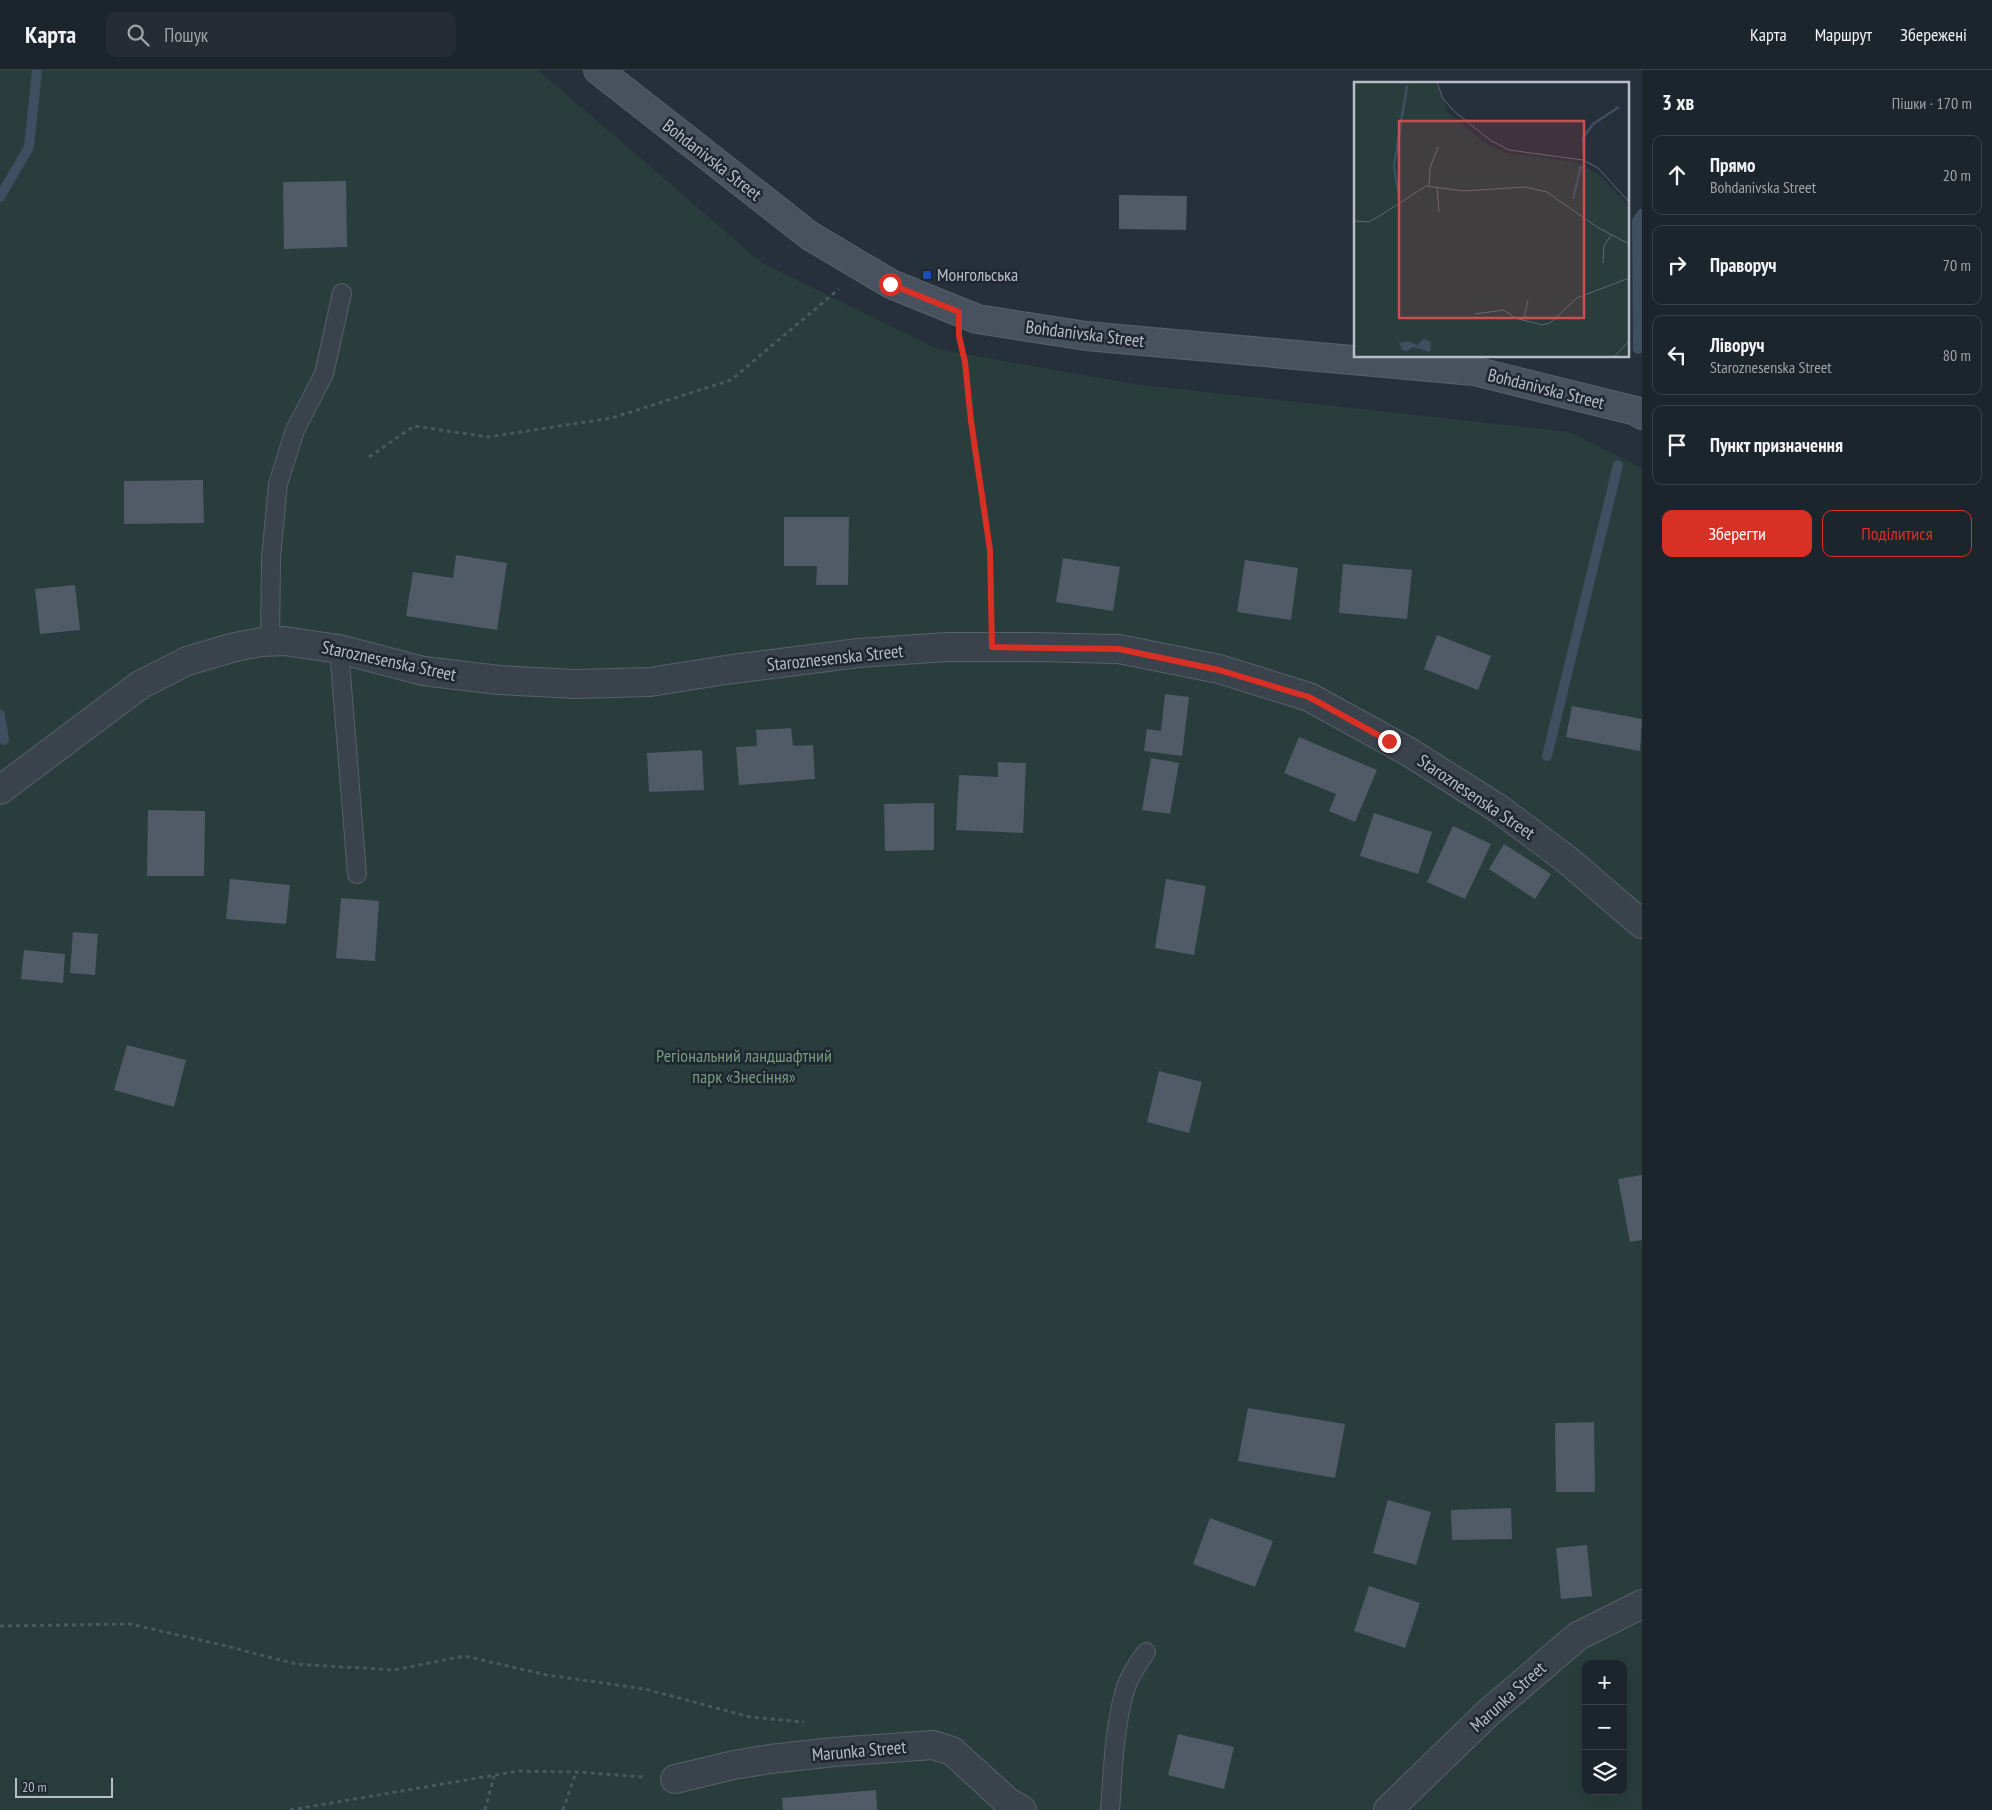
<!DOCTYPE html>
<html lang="uk">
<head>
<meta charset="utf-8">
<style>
  :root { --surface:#1c242c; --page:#252c34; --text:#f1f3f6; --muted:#a0a4a9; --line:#3a4148; --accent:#d93025 }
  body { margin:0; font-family:"PT Sans Narrow",sans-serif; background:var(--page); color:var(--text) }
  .controls { position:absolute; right:15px; bottom:15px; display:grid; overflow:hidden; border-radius:10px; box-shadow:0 5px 20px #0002 }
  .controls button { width:45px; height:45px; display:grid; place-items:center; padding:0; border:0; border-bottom:1px solid var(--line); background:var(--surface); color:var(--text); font:25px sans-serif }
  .scale { position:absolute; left:15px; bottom:12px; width:98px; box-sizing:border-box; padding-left:5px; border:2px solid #b6bdc7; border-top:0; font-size:14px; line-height:18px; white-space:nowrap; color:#b6bdc7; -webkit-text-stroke:4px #1f2731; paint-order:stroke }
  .stop { position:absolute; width:15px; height:15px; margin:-11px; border:4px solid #d93025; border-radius:50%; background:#fff }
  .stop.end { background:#d93025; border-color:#fff; box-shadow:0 1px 5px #0008 }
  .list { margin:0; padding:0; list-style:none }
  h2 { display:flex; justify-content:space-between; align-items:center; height:65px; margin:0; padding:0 20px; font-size:21px }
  h2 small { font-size:16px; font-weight:400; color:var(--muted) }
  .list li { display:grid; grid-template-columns:32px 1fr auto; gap:15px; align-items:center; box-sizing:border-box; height:80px; margin:0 10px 10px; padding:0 10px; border:1px solid var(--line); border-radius:10px }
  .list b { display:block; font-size:19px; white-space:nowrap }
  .list p { margin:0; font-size:16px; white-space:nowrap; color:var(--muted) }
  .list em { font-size:16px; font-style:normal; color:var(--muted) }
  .actions { display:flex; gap:10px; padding:15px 20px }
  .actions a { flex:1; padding:11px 0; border:1px solid var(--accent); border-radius:10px; text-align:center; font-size:18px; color:var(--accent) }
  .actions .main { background:var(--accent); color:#fff }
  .icon { flex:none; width:28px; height:28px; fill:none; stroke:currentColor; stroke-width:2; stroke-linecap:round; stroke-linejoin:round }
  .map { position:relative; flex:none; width:1642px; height:1740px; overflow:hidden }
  header { display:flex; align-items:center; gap:30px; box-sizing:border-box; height:70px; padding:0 25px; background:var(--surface); border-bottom:1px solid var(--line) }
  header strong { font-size:24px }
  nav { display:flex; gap:28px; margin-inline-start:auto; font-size:18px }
  .search { width:350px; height:45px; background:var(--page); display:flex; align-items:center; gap:12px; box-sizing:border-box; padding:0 18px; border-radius:10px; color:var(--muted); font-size:19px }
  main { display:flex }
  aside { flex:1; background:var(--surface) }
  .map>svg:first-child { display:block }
</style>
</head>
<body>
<header>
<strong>Карта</strong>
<div class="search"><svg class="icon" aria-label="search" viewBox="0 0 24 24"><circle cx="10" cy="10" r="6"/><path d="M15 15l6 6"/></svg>Пошук</div>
<nav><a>Карта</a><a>Маршрут</a><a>Збережені</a></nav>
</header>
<main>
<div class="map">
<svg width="1642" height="1740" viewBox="0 0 1642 1740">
  <rect width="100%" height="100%" fill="#26303b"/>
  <path fill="#293d3d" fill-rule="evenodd" d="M0 0H538L762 193 937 279 1134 314 1570 362 1642 398V1740H0ZM1586 1594H1623V1721H1586Z"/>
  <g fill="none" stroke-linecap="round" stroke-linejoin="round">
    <path stroke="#3e4f62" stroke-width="10" d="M0 127 29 77 37 0
      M1638 279 1637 151 1642 144
      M0 645 4 670
      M1547 686 1618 395"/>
  </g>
  <path fill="#505b67" d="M346 111 347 177 284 179 283 112Z
    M1119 125 1187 126 1186 160 1119 159Z
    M203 410 204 453 124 454V411Z
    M784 447H849L848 515H816L817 496H784Z
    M456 485 507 493 497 560 406 546 413 502 453 508Z
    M1063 488 1120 497 1113 541 1056 532Z
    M1245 490 1298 498 1291 550 1237 542Z
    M1343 494 1412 500 1407 549 1339 543Z
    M75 515 80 560 40 564 35 519Z
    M1437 565 1491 586 1478 620 1424 599Z
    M1165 624 1189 627 1182 686 1144 681 1147 659 1161 661Z
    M1572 636 1642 649 1640 681 1566 667Z
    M791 658 793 676 813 675 815 709 739 715 736 677 757 676 756 660Z
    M1299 667 1377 700 1355 752 1329 741 1336 724 1284 703Z
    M702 680 704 720 649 722 647 683Z
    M1151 688 1179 693 1170 744 1142 740Z
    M998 692 1026 693 1023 763 956 760 959 705 998 707Z
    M934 733V780L885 781 884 734Z
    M148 740 205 741 204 806H147Z
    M1374 743 1432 762 1418 804 1360 786Z
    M1453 756 1491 774 1465 829 1427 812Z
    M1504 774 1551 804 1535 829 1489 799Z
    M230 809 290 815 286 854 226 849Z
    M1166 809 1206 816 1194 885 1155 878Z
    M341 828 379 831 375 891 336 888Z
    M73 862 98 864 95 905 70 903Z
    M24 880 65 884 63 913 21 909Z
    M127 975 186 990 174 1037 114 1020Z
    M1159 1001 1202 1012 1189 1063 1147 1052Z
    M1642 1105V1170L1630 1172 1618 1109Z
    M1248 1338 1345 1354 1335 1408 1238 1391Z
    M1594 1352 1595 1422H1556L1555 1353Z
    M1388 1430 1431 1442 1416 1495 1373 1483Z
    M1511 1438 1512 1469 1452 1470 1451 1440Z
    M1210 1448 1273 1471 1255 1517 1193 1494Z
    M1587 1475 1592 1526 1561 1529 1556 1478Z
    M1369 1516 1420 1533 1405 1578 1354 1561Z
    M1178 1664 1234 1677 1224 1719 1168 1705Z
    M876 1720 877 1740H783L782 1728Z"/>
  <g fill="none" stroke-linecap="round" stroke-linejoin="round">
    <g stroke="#58606a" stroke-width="20">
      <path id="service" d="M270 571 271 488 278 414 295 360 324 304 342 223
        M339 579 357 804
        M1110 1740C1113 1700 1114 1658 1125 1620 1129 1606 1138 1594 1146 1582"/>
    </g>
    <g stroke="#58606a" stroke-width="30">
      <path id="minor" d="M0 720 140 615 187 591 235 577 262 572 284 571 339 579 423 601 499 610 575 614 650 612 725 600 858 583 947 577H1032L1119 579 1219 599 1309 627 1409 682 1499 739 1566 789 1642 854
        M675 1709 734 1695 770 1689 834 1682 933 1675 952 1681 1008 1732 1022 1740
        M1388 1740 1488 1643 1578 1566 1642 1534"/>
    </g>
    <g stroke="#58606a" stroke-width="30">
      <path id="secondary" d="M598 0 810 166 891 214 977 249 1086 266 1474 301 1636 341 1642 345"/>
    </g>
    <path stroke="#485a5b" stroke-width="3" stroke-dasharray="4 4" stroke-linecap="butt" d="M961 275 990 479 992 547
      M369 387 414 356 488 367 612 348 731 310 839 219
      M0 1556 130 1554 222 1575 296 1594 394 1600 464 1586 547 1605 645 1619 750 1647 804 1652
      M290 1740 519 1701 576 1702 644 1707
      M485 1740 494 1706
      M563 1740 576 1702"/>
    <use href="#service" stroke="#3a424c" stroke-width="18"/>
    <use href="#minor" stroke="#3a424c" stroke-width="28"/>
    <use href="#secondary" stroke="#48525e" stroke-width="28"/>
  </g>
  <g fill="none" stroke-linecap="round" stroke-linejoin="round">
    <path stroke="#d93025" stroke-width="6" d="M890 214 959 242V266L965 292 971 351 990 480 992 577 1119 579 1219 600 1309 627 1389 671"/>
  </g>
  <rect fill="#1a4fb4" stroke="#1f2731" stroke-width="2" x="922" y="200" width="10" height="10" rx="2.5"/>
  <g text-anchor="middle" stroke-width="5" stroke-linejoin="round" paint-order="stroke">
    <g font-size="18" fill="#b6bdc7" stroke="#1f2731">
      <text transform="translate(712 90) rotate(38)" y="6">Bohdanivska Street</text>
      <text transform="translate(1085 264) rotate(7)" y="6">Bohdanivska Street</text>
      <text transform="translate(1546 319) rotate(14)" y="6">Bohdanivska Street</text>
      <text transform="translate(835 588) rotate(-6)" y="6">Staroznesenska Street</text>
      <text transform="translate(389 591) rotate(12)" y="6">Staroznesenska Street</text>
      <text transform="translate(1476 727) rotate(34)" y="6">Staroznesenska Street</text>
      <text transform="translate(1508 1627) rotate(-42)" y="6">Marunka Street</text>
      <text transform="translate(859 1681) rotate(-5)" y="6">Marunka Street</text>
    </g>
    <g font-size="18" fill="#b6bdc7" stroke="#1f2731" text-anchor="start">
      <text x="937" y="211">Монгольська</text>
    </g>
    <g font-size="18" fill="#769a7d" stroke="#1f2731">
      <text x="744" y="992">Регіональний ландшафтний<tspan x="744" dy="21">парк «Знесіння»</tspan></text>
    </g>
  </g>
  <g transform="translate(1354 12)">
    <rect width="275" height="275" fill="#26303b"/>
    <path d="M0 0H81L94 30 131 61 151 71 222 80 245 92 275 125V275H0Z" fill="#293d3d"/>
    <path d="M70 257 77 260 76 270 59 265 53 269 48 268 45 261 54 259 63 263Z" fill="#3e4f62"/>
    <path fill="none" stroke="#3e4f62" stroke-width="2.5" d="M230 71 229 56 239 42 265 25M45 115 40 84 53 4M219 117 227 84"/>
    <path fill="none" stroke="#606873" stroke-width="1" d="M83 0 89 17 101 30 136 58 155 68 229 78 244 86 275 120M75 104 76 86 84 65M83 105 85 130M0 139 15 140 24 135 72 104 110 109 171 105 193 110 243 145 275 162M249 181 250 164 257 153M121 232 150 228 161 236 188 243 196 241 223 216 275 196M170 236 174 218M260 275 275 259"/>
    <path fill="#ce4d50" fill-opacity="0.15" stroke="#ce4d50" stroke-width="2.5" d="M45 39H230V236H45Z"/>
    <rect width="275" height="275" fill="none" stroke="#b6bdc7" stroke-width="2.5"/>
  </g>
</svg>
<div class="controls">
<button>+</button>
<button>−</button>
<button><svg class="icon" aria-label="layers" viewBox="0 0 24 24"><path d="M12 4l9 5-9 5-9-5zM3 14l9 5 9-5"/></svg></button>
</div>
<div class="scale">20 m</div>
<div class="stop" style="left:890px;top:214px"></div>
<div class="stop end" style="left:1389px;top:671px"></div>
</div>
<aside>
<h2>3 хв<small>Пішки · 170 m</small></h2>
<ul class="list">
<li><svg class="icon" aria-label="ahead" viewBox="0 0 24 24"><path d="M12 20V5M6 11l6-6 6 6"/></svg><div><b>Прямо</b><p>Bohdanivska Street</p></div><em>20 m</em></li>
<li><svg class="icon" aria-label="right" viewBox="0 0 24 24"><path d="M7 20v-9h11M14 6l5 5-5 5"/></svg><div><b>Праворуч</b></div><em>70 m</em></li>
<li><svg class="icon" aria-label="left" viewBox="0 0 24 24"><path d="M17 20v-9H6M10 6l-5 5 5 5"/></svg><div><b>Ліворуч</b><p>Staroznesenska Street</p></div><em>80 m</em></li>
<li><svg class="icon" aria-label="arrive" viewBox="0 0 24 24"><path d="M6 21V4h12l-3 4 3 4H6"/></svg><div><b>Пункт призначення</b></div></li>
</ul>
<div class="actions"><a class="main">Зберегти</a><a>Поділитися</a></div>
</aside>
</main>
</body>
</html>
